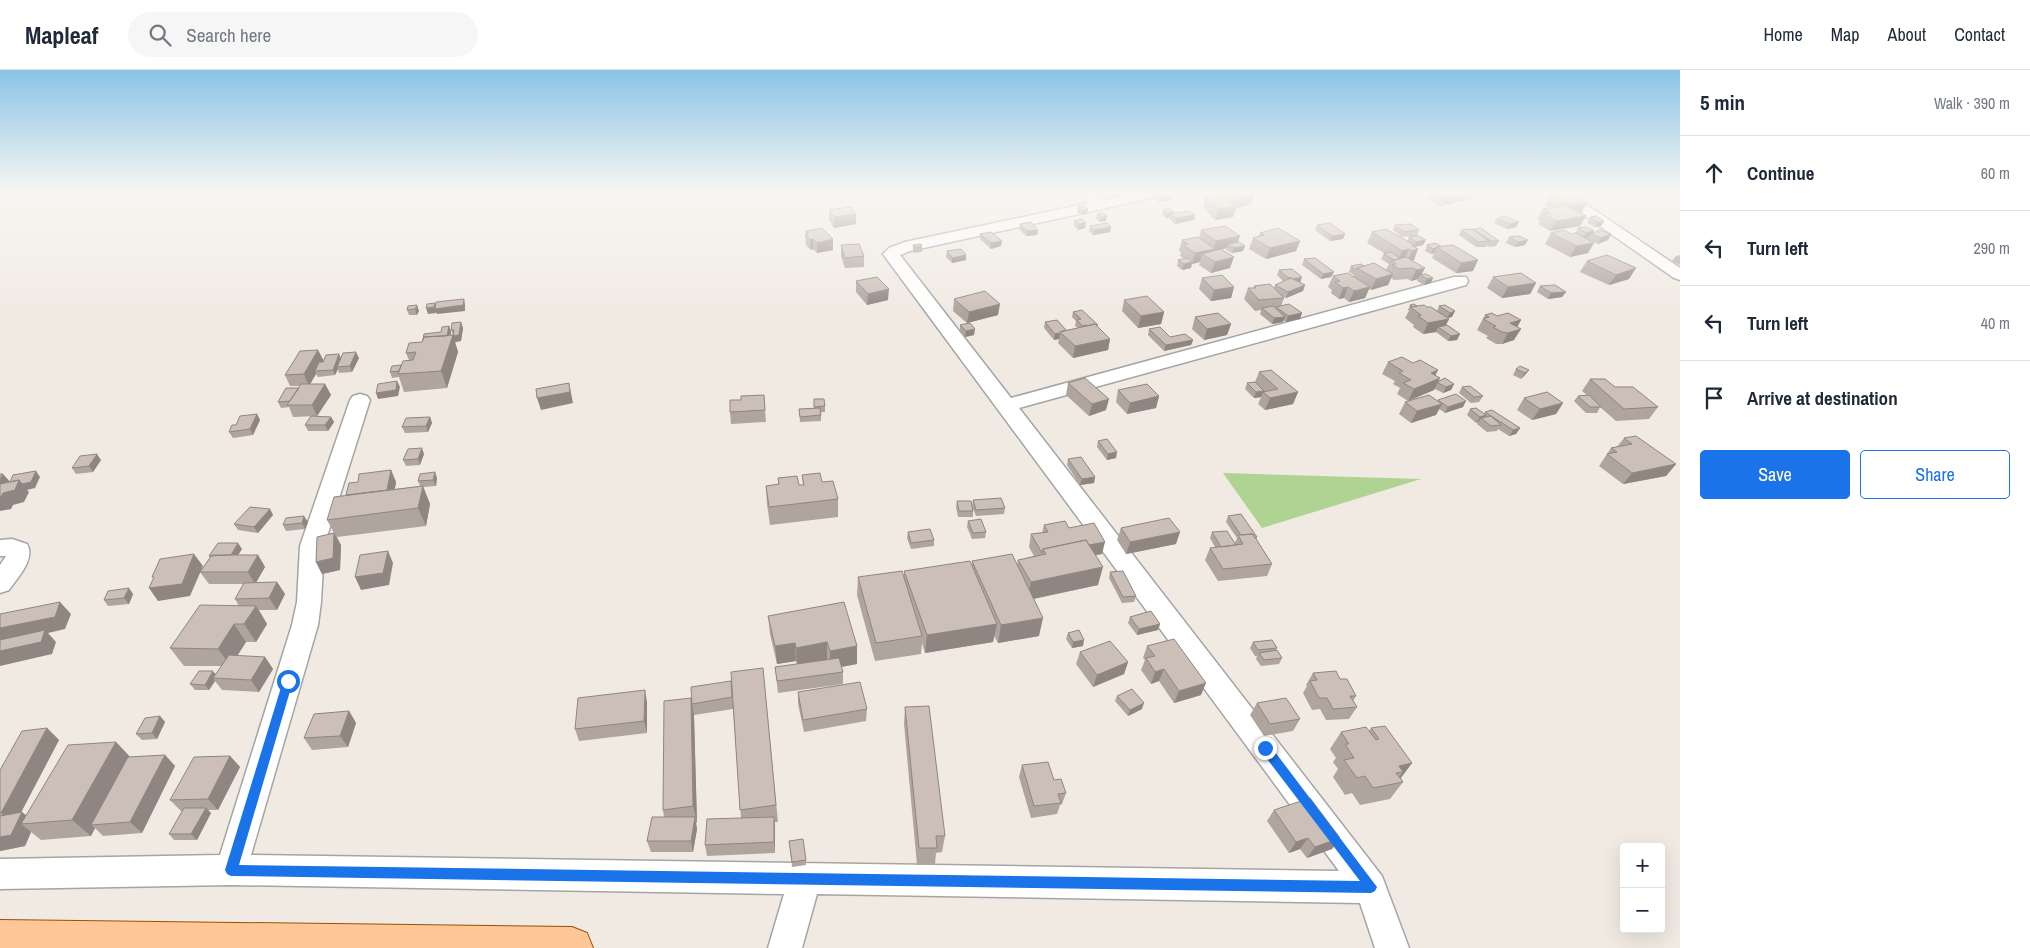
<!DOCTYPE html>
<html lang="en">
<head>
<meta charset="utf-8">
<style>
  :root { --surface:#fff; --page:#f6f6f7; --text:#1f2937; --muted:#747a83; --line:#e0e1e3; --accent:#1a73e8 }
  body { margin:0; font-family:"Archivo Narrow",sans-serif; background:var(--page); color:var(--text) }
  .controls { position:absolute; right:15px; bottom:15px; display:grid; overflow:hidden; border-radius:5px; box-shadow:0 5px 20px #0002 }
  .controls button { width:45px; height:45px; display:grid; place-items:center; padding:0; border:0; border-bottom:1px solid var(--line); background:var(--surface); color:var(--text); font:25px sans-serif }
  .stop { position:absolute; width:15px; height:15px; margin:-11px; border:4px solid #1a73e8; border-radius:50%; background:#fff }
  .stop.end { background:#1a73e8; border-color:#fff; box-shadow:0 1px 5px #0008 }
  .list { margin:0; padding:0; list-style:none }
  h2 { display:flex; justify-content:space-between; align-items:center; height:65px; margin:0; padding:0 20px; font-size:21px }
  h2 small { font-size:16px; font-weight:400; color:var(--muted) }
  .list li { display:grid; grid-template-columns:32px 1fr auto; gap:15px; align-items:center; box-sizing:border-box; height:75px; padding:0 20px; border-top:1px solid var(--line) }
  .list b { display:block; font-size:19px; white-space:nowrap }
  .list em { font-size:16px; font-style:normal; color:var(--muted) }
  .actions { display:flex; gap:10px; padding:15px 20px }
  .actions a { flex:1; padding:11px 0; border:1px solid var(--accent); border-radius:5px; text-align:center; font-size:18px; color:var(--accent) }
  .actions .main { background:var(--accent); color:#fff }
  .icon { flex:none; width:28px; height:28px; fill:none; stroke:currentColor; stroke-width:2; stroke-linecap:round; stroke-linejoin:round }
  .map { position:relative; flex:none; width:1680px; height:878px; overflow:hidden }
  header { display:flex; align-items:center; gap:30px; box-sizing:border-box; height:70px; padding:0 25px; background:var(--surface); border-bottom:1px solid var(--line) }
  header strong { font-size:24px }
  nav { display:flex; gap:28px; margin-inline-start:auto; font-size:18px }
  .search { width:350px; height:45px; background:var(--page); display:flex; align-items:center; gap:12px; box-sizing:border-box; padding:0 18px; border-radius:28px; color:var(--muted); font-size:19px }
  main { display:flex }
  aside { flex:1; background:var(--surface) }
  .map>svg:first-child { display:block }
</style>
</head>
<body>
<header>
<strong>Mapleaf</strong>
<div class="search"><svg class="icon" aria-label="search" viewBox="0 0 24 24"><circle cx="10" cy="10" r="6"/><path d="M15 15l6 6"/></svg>Search here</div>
<nav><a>Home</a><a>Map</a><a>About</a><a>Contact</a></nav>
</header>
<main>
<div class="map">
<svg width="1680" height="878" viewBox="0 0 1680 878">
  <rect width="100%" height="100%" fill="#f0eae3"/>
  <path fill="#aed393" d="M1223 403 1421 409 1262 458Z"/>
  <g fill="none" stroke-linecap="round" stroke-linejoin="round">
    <g stroke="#a5a5a5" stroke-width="3">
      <path id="minor" d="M1074 122H1091L1103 130 1141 122H1168L1166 125 1161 126 910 181 900 185 1011 328 1454 207H1466L1468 211 1466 215 1019 338 1382 806 1409 878H1375L1360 833 817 824 802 878H768L784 824 231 815 0 819V789L220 785 292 555 297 532 300 476 350 330 353 326 360 324 367 326 370 330 324 476 321 532 318 555 251 785 1339 801 883 184 889 178 905 172 1089 133Z
        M1551 122H1568L1680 198V210L1674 208Z
        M12 469 27 474C36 489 17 508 9 520L0 523V495L6 486H0V470Z"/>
    </g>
    <g stroke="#975200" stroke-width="2">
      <path id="major" d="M0 850 572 857 587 863 593 878H0Z"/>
    </g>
    <use href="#minor" fill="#fff" fill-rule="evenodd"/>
    <use href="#major" fill="#ffc698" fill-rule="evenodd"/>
  </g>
  <path fill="#afa49e" d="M1211 122H1251L1255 124 1251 134 1236 138 1233 147 1215 150 1203 137 1205 127 1211 126H1210Z
    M1430 122H1474L1471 129 1440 136 1427 129Z
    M1496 122H1529L1506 126Z
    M1153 123 1172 125 1171 130 1158 132 1152 128Z
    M1550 125 1587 133 1581 143 1586 146 1580 156 1550 161 1538 154 1540 151 1537 149 1543 139 1550 138 1545 135Z
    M1078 137 1087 144 1081 145 1077 142Z
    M829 140 856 154 834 158 829 150Z
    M1163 140 1174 143 1195 145 1194 150 1175 154 1169 149V148H1166L1162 145Z
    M1102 143 1106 151 1100 152 1096 149 1097 144Z
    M1590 147 1604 151 1601 156 1595 157 1587 153Z
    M1497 148 1516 157 1507 159 1494 153Z
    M1074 151 1086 153 1085 158 1078 160 1074 156Z
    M1020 154 1038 160 1037 165 1026 166 1019 159Z
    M1317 155 1345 164 1343 169 1330 171 1315 160Z
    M1395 155 1419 160 1417 166 1401 167 1393 160Z
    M1090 156 1110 162 1093 165 1089 161Z
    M1578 158 1593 163 1611 164 1608 170 1598 174 1589 170 1588 183 1570 187 1545 174 1551 163 1571 164 1575 163Z
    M1473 159 1499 171 1496 176 1489 177 1487 175 1486 177H1476L1459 165 1461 160H1473Z
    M1201 160 1238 172 1245 176 1243 181 1232 183 1226 180 1227 178 1222 179 1230 198 1211 203 1199 195 1200 192 1192 194 1191 198 1182 200 1177 196 1178 190 1185 189 1180 186 1181 182 1179 181 1182 170 1199 168Z
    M806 161 833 180 817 183 813 179 811 180 806 175 805 164H806Z
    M1372 162 1407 171 1409 167 1423 175 1415 177 1414 190H1412L1422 205 1431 213 1424 215 1417 211 1418 209 1411 211 1408 209 1394 210 1391 208 1388 215 1371 220 1369 219 1365 228 1349 232 1344 228 1339 229 1331 223 1332 220 1328 217 1333 206 1354 207V205L1349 202 1351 196H1364L1386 200 1389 194 1381 189 1384 183 1367 173Z
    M1260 163 1300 171 1296 181 1266 189 1249 179 1253 168 1258 167Z
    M980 164 1001 176 991 179 980 169Z
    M1509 167 1525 175 1515 177 1506 173Z
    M841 175 864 186V197L845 198 841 186Z
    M913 175 922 177V182L914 183 913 180Z
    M1427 175 1441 177 1478 190 1473 201 1456 203 1432 188 1434 183 1431 184 1425 181Z
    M947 181 966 190 952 193 946 187Z
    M1680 185V195L1672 191 1676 186Z
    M1304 189 1334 202 1331 207 1321 209 1302 195Z
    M1587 191 1629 209 1609 215 1580 202Z
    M1292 199 1300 213 1305 215 1303 221 1286 228 1282 226 1284 228 1281 236 1300 249 1286 252 1283 250V252L1272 254 1260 244 1261 240 1255 241 1244 229 1248 218H1253L1254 216 1274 217 1275 215 1284 212 1277 205 1279 200Z
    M1493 207 1536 213 1530 224 1502 228 1487 218Z
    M1202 208 1234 217 1231 228 1211 231 1199 219Z
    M856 211 888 230 867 235 856 222Z
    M1540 216 1566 222 1562 227 1548 229 1537 222Z
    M954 229 998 245 967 253 953 241Z
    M1124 230 1164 242 1161 254 1138 258 1122 241Z
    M1410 235 1427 237 1437 241 1439 236 1445 235 1452 247 1447 248 1449 249 1446 255 1457 270 1448 271 1436 262 1423 264 1413 257 1414 255 1405 248 1409 241 1408 240Z
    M408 236 419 241 417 245H409L407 240Z
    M1073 242 1098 255 1097 256 1110 269 1108 280 1073 288 1058 273 1059 269 1054 270 1044 258 1045 252 1066 260 1078 258 1075 256 1076 251 1072 247Z
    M1485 245 1497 246 1521 250 1517 257 1514 270 1502 274H1496L1486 268 1488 266 1477 260Z
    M1195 247 1231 254 1227 265 1204 270 1192 259Z
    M960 255 974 265 965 267 960 261Z
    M449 256 451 262 450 265H453L451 260 463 258 461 271 455 272 458 282 447 318 404 322 399 307 392 308 390 302 409 290 406 283 422 272 441 262Z
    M1149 259 1170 267 1193 270 1191 275 1164 281 1148 265Z
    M341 288H359L352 302 339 303 338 299 335 305 318 307 316 304 310 314H325L331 325 317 346 293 347 289 337 281 338 278 332 299 318 300 316H290L285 305 323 290Z
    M1388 292 1435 305 1439 311 1454 314 1451 320 1443 323 1435 319 1434 320 1408 331 1397 324 1400 318 1393 314 1395 311 1382 304Z
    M1516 299 1529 300 1525 305 1521 309 1513 305Z
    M1259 302 1298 322 1293 334 1265 340 1258 334 1261 327 1254 328 1245 319 1247 313 1255 312Z
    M1590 309 1615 317 1658 337 1649 349 1616 351 1600 337 1597 343H1586L1574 331 1578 326 1587 325 1582 321Z
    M1068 313 1106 340 1089 346 1066 325Z
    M1462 317 1483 326 1479 332 1471 333 1459 323Z
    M1118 320 1159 326 1156 338 1127 344 1116 332Z
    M764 325 766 352 731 354 730 342 741 330Z
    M1524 328 1563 333 1556 344 1532 350 1517 340Z
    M1438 331 1463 337 1445 343 1439 339 1436 345 1411 353 1399 344 1405 332Z
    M825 336V342H821V351L800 352 799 339H814V337Z
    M1470 339 1484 344 1485 342 1520 358 1516 364 1509 366 1498 359 1497 361 1487 362 1477 354 1478 352 1476 353 1467 345Z
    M257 344 260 350 253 365 233 368 229 362Z
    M331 347 334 352 328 361H308L305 355Z
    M430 347 432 353 428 362 405 363 402 357Z
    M1624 368 1676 394 1666 406 1623 414 1599 396 1611 378 1617 377Z
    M1098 371 1116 388 1107 390 1097 377Z
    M424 384 420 395 406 396 403 390Z
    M1068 389 1095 407 1094 413 1080 415 1067 395Z
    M101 390 93 402 76 404 72 398Z
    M391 400 396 412 395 419 420 416 418 411 437 408 436 416 423 417 430 434 426 456 337 467 341 475 340 500 322 504 316 492 334 463 327 450 346 425 358 412Z
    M802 405 822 412 838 429V447L770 455 767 434 766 416 778 414V408L799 415H803Z
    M973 430 1005 438 1004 444 976 446 972 436Z
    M957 431 973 441V447H958L956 437Z
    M270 439 273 445 258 463 238 460 234 454Z
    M1228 446 1257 467 1256 469 1272 494 1267 506 1218 511 1205 490 1210 478 1215 477 1210 468 1212 462 1235 473 1237 468 1226 452Z
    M968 451 986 462 985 468 972 469 967 457Z
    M308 452 305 459 286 461 283 455Z
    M1044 455 1069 458 1102 484 1095 485 1098 515 1034 529 1039 566 998 573 994 566 993 572 925 583 922 573 921 584 875 591 857 525 858 507 904 508V501L972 494V491L1017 495 1018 490 1034 486 1029 477 1031 464 1042 463Z
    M1121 458 1176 474 1126 484 1117 470Z
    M908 462 934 470V476L911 479 907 468Z
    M242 479 238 485H258L265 497 256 513 277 512 285 524 277 540H259L267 554 256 572H246L237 586 265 587 273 599 259 622 222 620 215 611 209 620H195L190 614 216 605 221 596H184L170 578 239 536 235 529 243 514H209L200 502 210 487 209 486Z
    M1110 502 1136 526 1134 532 1122 533 1109 508Z
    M133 524 129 534 108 536 104 530Z
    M768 546 857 576V594L841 597 843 602V614L778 623 775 597 797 594 796 591 777 594 770 564Z
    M1130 547 1160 554 1158 560 1137 565 1128 553Z
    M1068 563 1083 576 1072 578 1066 569Z
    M1253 572 1277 578 1276 580 1282 588 1279 594 1261 596 1256 589 1257 586H1255L1250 578Z
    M1147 576 1201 625 1174 633 1159 611 1151 614 1141 600 1145 590 1143 588Z
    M1080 582 1128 592 1124 604 1093 617 1076 594Z
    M763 598 778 752H775V783L707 786 705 775 741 748 733 639 694 645 697 753H696L697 759 693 782H651L647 771 664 747 663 740 691 628 731 611 733 628Z
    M1313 603 1340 609 1356 626 1353 631 1357 637 1349 649 1326 650 1320 639 1312 640 1303 623 1307 616 1306 615Z
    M798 622 867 639 866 651 804 662 798 634Z
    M1117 626 1142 639 1128 646 1115 631Z
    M647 632V663L579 671 575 659Z
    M1257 633 1300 649 1293 661 1264 666 1250 645Z
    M905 637 945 766 942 782 936 783 935 794 917 795 904 654Z
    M349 641 356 653 348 677 312 680 304 668Z
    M160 646 165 652 157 669 142 670 136 664Z
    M47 658 59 670 21 742 26 745 116 672 130 687 165 685 175 696 142 763 103 766 95 758 91 766 41 770 31 762 25 776 0 781V700Z
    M1371 658 1412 693 1401 708 1403 712 1390 729 1360 735 1352 723 1345 725 1333 707 1338 699 1333 692 1336 688 1330 679 1341 662 1369 661Z
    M230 686 240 697 218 740H208L211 743 197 770H174L169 764 182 741H181L170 730Z
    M1022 695 1054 710 1066 723 1062 734 1060 735 1057 744 1031 748 1019 707Z
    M1274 740 1340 768 1332 779 1307 788 1300 779 1289 783 1267 751Z
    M789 771 806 790V795L792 797Z"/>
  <path fill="#8f8681" d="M794 122H801V123L794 125Z
    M1462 122H1474L1471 129 1440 136 1445 125Z
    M1508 122H1529L1506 126Z
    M1255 124 1251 134 1236 138 1233 147 1215 150 1218 139 1230 138 1232 130Z
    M1172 125 1171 130 1158 132 1159 127Z
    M1587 133 1581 143 1562 145 1568 135Z
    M1088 139 1087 144 1081 145 1082 140Z
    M1174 142 1173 146 1170 144 1169 148H1166L1168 143Z
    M856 144V154L834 158V147Z
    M1195 145 1194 150 1175 154 1176 148Z
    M1107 146 1106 151 1100 152 1101 147Z
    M1586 146 1580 156 1550 161 1556 151Z
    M1604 151 1601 156 1595 157 1598 152Z
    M1519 152 1516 157 1507 159 1510 154Z
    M1086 153 1085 158 1078 160 1079 154Z
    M1111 157 1110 162 1093 165 1094 160Z
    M1038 160 1037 165 1026 166 1027 161Z
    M1594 161 1592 165 1591 164 1589 167 1583 168 1586 163Z
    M1345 164 1343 169 1330 171 1332 166Z
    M1611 164 1608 170 1598 174 1601 168Z
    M1240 166 1236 177 1228 174 1227 178 1202 184 1200 192 1192 194 1195 183 1213 179 1216 171Z
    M813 169V179L811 180 810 170Z
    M833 169V180L817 183V173Z
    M1426 170 1423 175 1414 177 1416 172Z
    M1528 170 1525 175 1515 177 1518 172Z
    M1002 171 1001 176 991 179V173Z
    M1300 171 1296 181 1266 189 1270 178Z
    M1594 173 1588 183 1570 187 1576 176Z
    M1245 176 1243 181 1232 183 1234 178Z
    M1437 178 1434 183 1431 184 1433 179Z
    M1409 179 1404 190 1396 194 1402 181Z
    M1418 179 1414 190 1407 192 1412 181Z
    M966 185V190L952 193V188Z
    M1234 187 1230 198 1211 203 1215 192Z
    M1478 190 1473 201 1456 203 1461 193Z
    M1192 192 1191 198 1182 200 1184 194Z
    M1425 198 1421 206 1420 205 1418 209 1411 211 1416 200Z
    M1636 198 1629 209 1609 215 1616 205Z
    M1334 202 1331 207 1321 209 1323 204Z
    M1393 204 1388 215 1371 220 1376 209Z
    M1302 207 1300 213 1292 214 1294 209Z
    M1433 208 1431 213 1424 215 1427 209Z
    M1536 213 1530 224 1502 228 1508 217Z
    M1305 215 1303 221 1286 228 1288 222Z
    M1234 217 1231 228 1211 231 1214 220Z
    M1348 217 1344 228 1339 229 1343 218Z
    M1370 217 1365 228 1349 232 1354 221Z
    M889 219 888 230 867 235 868 224Z
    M1566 222 1562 227 1548 229 1551 223Z
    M464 229 465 234V241L437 244 436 242V243L428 244 426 238 435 233 437 239Z
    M1000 234 998 245 967 253 969 242Z
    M417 235 419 241 417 245 415 239Z
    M1455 241 1452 247 1447 248 1450 243Z
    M1164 242 1161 254 1138 258 1141 246Z
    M1302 243 1300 249 1286 252 1288 246Z
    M1285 247 1283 252 1272 254 1274 248Z
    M1449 249 1443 260 1438 257 1436 262 1423 264 1428 253Z
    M1521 250 1515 261 1521 259 1514 270 1502 274 1508 263 1510 253Z
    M461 252 463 258 461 271 455 272 458 282 447 318 441 301 449 256 451 262 450 269Z
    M1231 254 1227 265 1204 270 1207 259Z
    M975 259 974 265 965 267 966 261Z
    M1060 263 1059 269 1054 270 1055 264Z
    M1460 264 1457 270 1448 271 1451 266Z
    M1110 269 1108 280 1073 288 1075 276Z
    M1193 270 1191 275 1164 281 1166 275Z
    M318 280 324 291 315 301 316 304 309 316 304 304Z
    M356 282 359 288 352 302 350 296Z
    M339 284 342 290 337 297 338 299 335 305 333 300Z
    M1438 300 1432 312 1431 303Z
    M1529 300 1525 305 1521 309 1525 303Z
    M1440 308 1434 320 1408 331 1414 319Z
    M397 311 400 317 398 326 378 329 376 323Z
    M569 313 573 333 541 340 537 328Z
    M325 314 331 325 317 346 312 335Z
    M1454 314 1451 320 1443 323 1446 317Z
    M1264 321 1261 327 1254 328 1256 322Z
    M1298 322 1293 334 1265 340 1270 328Z
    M1159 326 1156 338 1127 344 1130 333Z
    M1109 329 1106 340 1089 346 1092 334Z
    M1466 331 1463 337 1445 343 1448 337Z
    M1563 333 1556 344 1532 350 1540 339Z
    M1442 334 1436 345 1411 353 1417 341Z
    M257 344 260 350 253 365 250 359Z
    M1486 345 1484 350 1481 348 1478 352 1476 353 1480 347Z
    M331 347 334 352 328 361 325 355Z
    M430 347 432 353 428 362 426 356Z
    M1520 358 1516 364 1509 366 1513 360Z
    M422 378 424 384 420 395 418 389Z
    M1117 382 1116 388 1107 390 1108 384Z
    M97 384 101 390 93 402 89 396Z
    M1676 394 1666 406 1623 414 1632 403Z
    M391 400 396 412 391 438H351Z
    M36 401 40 407 35 418 27 420 29 422 24 432 13 435 11 439 0 441V410L3 404 13 415 19 410Z
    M435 402 437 408 436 416 433 410Z
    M1095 407 1094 413 1080 415 1082 409Z
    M423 416 430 434 426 456 418 438Z
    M270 439 273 445 258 463 254 457Z
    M304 446 308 452 305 459 302 453Z
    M1180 462 1176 474 1126 484 1130 472Z
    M334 463 341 475 340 500 322 504 316 492Z
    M1105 472 1102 484 1044 494 1046 484 1045 483Z
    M238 473 242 479 234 491 231 485Z
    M388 481 393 493 389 515 361 520 355 507Z
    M194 484 203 496 190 526 158 531 149 518Z
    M258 485 265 497 255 514 248 502Z
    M1103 497 1098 515 1027 530 1031 512Z
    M277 512 285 524 277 540 269 528Z
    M129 518 133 524 129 534 124 528Z
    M60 532 71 544 65 559 48 563 56 572 52 584 0 596V558Z
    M256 536 267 554 256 572 244 554Z
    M1043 548 1039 566 998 573 1001 555Z
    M234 554 246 572 231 596 218 579Z
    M997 554 993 572 925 583 927 565Z
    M1160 554 1158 560 1137 565 1139 559Z
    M1084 570 1083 576 1072 578 1073 572Z
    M827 572V590L797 596 796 578Z
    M795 573 796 591 777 594 775 576Z
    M857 576V594L830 599V581Z
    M265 587 273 599 259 622 251 610Z
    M1128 592 1124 604 1093 617 1097 605Z
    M1164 599 1159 611 1151 614 1155 602Z
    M213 601 218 607 213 608 215 611 209 620 205 615Z
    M1206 613 1201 625 1174 633 1179 621Z
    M645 620 647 632V663L644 651Z
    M691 628 694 646 697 753 693 736Z
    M1144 633 1142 639 1128 646 1130 640Z
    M349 641 356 653 348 677 340 666Z
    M160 646 165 652 157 669 152 663Z
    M47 658 59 670 15 754 1 743Z
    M116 672 132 689 91 755 95 758 91 766 72 750Z
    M165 685 175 696 142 763 130 752Z
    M230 686 240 697 218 740 208 729Z
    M1412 693 1399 710 1396 711 1403 702 1399 696Z
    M206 738 211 743 197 770 191 764Z
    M22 742 35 753 21 754 31 762 25 776 0 781V767Z
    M695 747 697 759 693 782 691 771Z
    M774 747 775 758V783L774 772Z
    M1308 768 1300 779 1289 783 1296 772Z
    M1340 768 1332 779 1307 788 1315 777Z"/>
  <path fill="#ccbfb8" stroke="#8f8681" d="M1156 122H1168L1172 125 1159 127 1153 123Z
    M1218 122H1251L1255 124 1232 130Z
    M1438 122H1462L1445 125Z
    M1569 123 1587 133 1568 135 1550 125Z
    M1220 125 1236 137 1218 139 1205 127Z
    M1084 136 1088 139 1082 140 1078 137Z
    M1567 136 1586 146 1556 151 1543 144 1550 143 1543 139Z
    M851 137 856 144 834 147 829 140Z
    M1169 138 1174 142 1168 143 1163 140Z
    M1189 141 1195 145 1176 148 1170 144Z
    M1102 143 1107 146 1101 147 1097 144Z
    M1505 146 1519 152 1510 154 1497 148Z
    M1596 146 1604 151 1598 152 1590 147Z
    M1082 149 1086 153 1079 154 1074 151Z
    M1031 152 1038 160 1027 161 1020 154Z
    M1107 153 1111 157 1094 160 1090 156Z
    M1330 153 1345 164 1332 166 1317 155Z
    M1411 154 1419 160 1404 162 1395 155Z
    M1225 156 1240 166 1216 171 1201 160Z
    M1586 157 1594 161 1586 163 1578 158Z
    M822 158 833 169 817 173 813 169 810 170 805 164H808L806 161Z
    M1278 158 1300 171 1270 178 1253 168 1264 165 1260 163Z
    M1481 158 1499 171H1491L1473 159Z
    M1386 159 1414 175 1412 176 1418 179 1412 181 1409 179 1402 181 1372 162Z
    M1472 159 1489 171 1478 172 1461 160Z
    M1564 160 1571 164 1576 163 1594 173 1576 176 1551 163Z
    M1600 160 1611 164 1601 168 1591 164Z
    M991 162 1002 171 991 173 980 164Z
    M1418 166 1426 170 1416 172 1409 167Z
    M1519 166 1528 170 1518 172 1509 167Z
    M1198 167 1215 179 1195 183 1183 175 1188 174 1182 170Z
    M1239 172 1245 176 1234 178 1228 174Z
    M1435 173 1441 176 1433 179 1427 175Z
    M859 174 864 186 845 188 841 175Z
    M921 174 922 177H914L913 175Z
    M1453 175 1478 190 1461 193 1437 177Z
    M961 179 966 185 952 188 947 181Z
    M1221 179 1234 187 1215 192 1202 184Z
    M1390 182 1400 188 1394 190 1384 184Z
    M1607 185 1636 198 1616 205 1587 191Z
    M1406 187 1425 198 1416 200 1413 198 1399 199 1392 195 1396 194 1391 191Z
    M1187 188 1192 192 1184 194 1178 190Z
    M1315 188 1334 202 1323 204 1304 189Z
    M1374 193 1393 204 1376 209 1357 198Z
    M1361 194 1364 196 1357 198 1356 200 1351 196Z
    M1292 199 1302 207 1294 209 1287 207 1279 200Z
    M1348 203 1370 217 1354 221 1348 217 1343 218 1335 212 1340 211 1333 206Z
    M1521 203 1536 213 1508 217 1493 207Z
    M1426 204 1433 208 1427 209 1420 205Z
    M1222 205 1234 217 1214 220 1202 208Z
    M877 207 889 219 868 224 856 211Z
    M1291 208 1305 215 1288 222 1275 215Z
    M1270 214 1284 228 1259 230 1248 218H1256L1254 216Z
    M1555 215 1566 222 1551 223 1540 216Z
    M985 221 1000 234 969 242 954 229Z
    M1147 226 1164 242 1141 246 1124 230Z
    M464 229 463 235 435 239 436 232Z
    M435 233 434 237 426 238 427 234Z
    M1289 234 1302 243 1288 246 1276 237Z
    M1414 234 1417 236 1413 237 1410 235Z
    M417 235 415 239 407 240 408 236Z
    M1424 235 1427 237H1431L1449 249 1428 253 1418 246 1421 245 1410 237Z
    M1445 235 1455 241 1450 243 1439 236Z
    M1273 236 1285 247 1274 248 1262 238Z
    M1082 240 1098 255H1096L1095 254 1087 256V255L1082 256 1077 250 1081 249 1073 242Z
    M1218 243 1231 254 1207 259 1195 247Z
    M1492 243 1497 246 1508 243 1521 250 1510 253 1521 259 1508 263 1502 262 1493 257 1496 256 1483 249 1489 247 1485 245Z
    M1057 250 1066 260 1060 262V263L1055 264 1045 252Z
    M461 252 459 265 453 266 454 260H451L452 253Z
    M970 253 975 259 966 261 960 255Z
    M1095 254 1110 269 1075 276 1060 262Z
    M1447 255 1460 264 1451 266 1438 257Z
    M449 256 447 266 424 267 423 270 424 264 441 262 442 257Z
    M1160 257 1170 267 1185 264 1193 270 1166 275 1149 259Z
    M453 265 441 301 398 304 403 291 413 290 416 282 406 283 409 273 422 272 424 267Z
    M318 280 304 304 285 305 300 281Z
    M356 282 350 296 337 297 343 283Z
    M339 284 333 300 315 301 319 292H323L326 285Z
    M1402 287 1413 293 1420 290 1438 300 1431 303 1440 308 1414 319 1403 313 1411 310 1399 303 1403 301 1388 292Z
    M401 295 399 301 390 302 392 296Z
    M1520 296 1529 300 1525 303 1516 299Z
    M1271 300 1298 322 1270 328 1263 322 1278 319 1259 302Z
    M1085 308 1109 329 1092 334 1068 313Z
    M1445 308 1454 314 1446 317 1438 313 1439 311Z
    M1590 309H1605L1615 317H1633L1658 337 1624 339Z
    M397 311 396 320 376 323 378 314Z
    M1255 312 1264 321 1256 322 1247 313Z
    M569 313 570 322 537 328 536 319Z
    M301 314H325L312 335H287Z
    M1147 314 1159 326 1130 333 1118 320Z
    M1470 316 1483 326 1474 327 1462 317Z
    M286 318H299L290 331 278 332Z
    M1547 322 1563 333 1540 339 1524 328Z
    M1456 324 1466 331 1448 337 1438 330Z
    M764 325 765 340 730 342V330H741V326Z
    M1429 325 1442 334 1417 341 1405 332Z
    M1589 325 1601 337H1590L1578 326Z
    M814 329H824L825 336 814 337Z
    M820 338 821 345 800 347 799 339Z
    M1476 338 1486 345 1480 347 1470 339Z
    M1492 340 1520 358 1513 360 1485 342Z
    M257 344 250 359 229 362 232 355H236L240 346Z
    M311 346 331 347 325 355H305Z
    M1491 346 1501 355 1491 356 1481 348Z
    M430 347 426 356 402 357 406 348Z
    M1636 366 1676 394 1632 403 1607 384 1617 382 1611 378 1632 374 1624 368Z
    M1107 369 1117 382 1108 384 1098 371Z
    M422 378 418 389 403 390 408 379Z
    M97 384 89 396 72 398 80 386Z
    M1081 387 1095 407 1082 409 1068 389Z
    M391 400 387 420 346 425 349 413 358 412 359 404Z
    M36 401 31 412 22 414 19 410 10 412 13 405Z
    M435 402 433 410 418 411 420 404Z
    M820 403 822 412 833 411 838 429 769 437 766 416 779 414 778 408 797 406 799 415H804L802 405Z
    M0 404H3L0 410Z
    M19 410 15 420 3 423 1 427H0V414Z
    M423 416 418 438 327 450 334 427Z
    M1001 428 1005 438 976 440 973 430Z
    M957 431H971L973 441H959Z
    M250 437 270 439 254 457 234 454Z
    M1241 444 1257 467 1255 468 1253 464 1241 465 1228 446Z
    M304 446 302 453 283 455 286 448Z
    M1169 448 1180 462 1130 472 1121 458Z
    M981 449 986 462 973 463 968 451Z
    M1065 451 1069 458 1094 453 1105 472 1089 475 1086 470 1043 479 1042 483 1031 464 1048 462 1044 455Z
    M930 459 934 470 911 473 908 462Z
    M1227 461 1236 475 1221 477 1212 462Z
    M334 463 333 488 316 492 317 467Z
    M1253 464 1272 494 1223 499 1210 478 1243 474 1238 465Z
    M1086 470 1103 497 1031 512 1018 490 1046 484 1043 479Z
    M218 473H238L231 485 209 486Z
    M388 481 383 503 355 507 360 485Z
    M194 484 182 514 149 518 154 507H152L160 489Z
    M1012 484 1043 548 1001 555 972 491Z
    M212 485H258L248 502H200Z
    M970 491 997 554 927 565 904 501Z
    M902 501 922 566 876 573 858 507Z
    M1123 501 1136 526 1123 527 1110 502Z
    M277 512 269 528 235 529 244 513Z
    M129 518 124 528 104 530 108 521Z
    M60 532 55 547 0 558V544Z
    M844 532 857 576 830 581 827 572 796 578 795 573 775 576 768 546Z
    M200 535 256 536 244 554H234L218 579 170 578Z
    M1151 541 1160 554 1139 559 1130 547Z
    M45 560 41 572 0 581V570Z
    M1079 560 1084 570 1073 572 1068 563Z
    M1174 569 1206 613 1179 621 1164 599 1155 602 1146 588 1155 586 1147 576Z
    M1272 570 1277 578 1258 580 1253 572Z
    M1110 571 1128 592 1097 605 1080 582Z
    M1277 580 1282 588 1264 590 1259 583Z
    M229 585 265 587 251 610 213 608Z
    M839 588 843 602 777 611 775 597Z
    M763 598 776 735 740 740 731 602Z
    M199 601H213L205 615 190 614Z
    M1336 601 1340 609H1347L1356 626H1350L1357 637 1333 639 1327 628H1319L1310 611 1317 610 1313 603Z
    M731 611 732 627 692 634 691 617Z
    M860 612 867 639 803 650 798 622Z
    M1132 619 1144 633 1130 640 1117 626Z
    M645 620 644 651 575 659 578 628Z
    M691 628 693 736 663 740 664 631Z
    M1286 628 1300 649 1270 654 1257 633Z
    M929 636 945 766H936L937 778H919L905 637Z
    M349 641 340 666 304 668 314 644Z
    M160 646 152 663 136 664 145 648Z
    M1385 656 1412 693 1399 696 1403 702 1396 703 1403 712 1373 718 1365 706 1357 708 1344 690 1354 688 1345 674H1349L1341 662 1366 657 1376 670 1379 669 1371 658Z
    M47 658 1 743H0V700L22 661Z
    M116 672 72 750 21 754 68 675Z
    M165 685 130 752 91 755 128 687Z
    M230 686 208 729 170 730 194 687Z
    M1048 692 1054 710 1061 709 1066 723 1058 724 1061 733 1034 736 1022 695Z
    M1310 728 1340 768 1315 777 1308 768 1296 772 1274 740Z
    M184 738H206L191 764H169Z
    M22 742 11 765 0 767V746Z
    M652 747H695L691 771H647Z
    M774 747V772L705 775 707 749Z
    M803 769 806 790 792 792 789 771Z"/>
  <linearGradient id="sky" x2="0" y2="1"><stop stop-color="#8ac4e6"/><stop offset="0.5" stop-color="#f8f6f2"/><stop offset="1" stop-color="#f8f6f2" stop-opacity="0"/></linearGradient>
  <rect width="1680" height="245" fill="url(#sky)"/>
  <path fill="#1a73e8" d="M288 607 293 611 239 795 1360 811 1261 681 1260 678 1265 673 1269 674 1377 817 1375 821 1371 823 231 806 227 804 225 800 283 611Z"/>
</svg>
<div class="controls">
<button>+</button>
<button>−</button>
</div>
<div class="stop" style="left:288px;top:611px"></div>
<div class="stop end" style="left:1265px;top:678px"></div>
</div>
<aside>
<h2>5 min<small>Walk · 390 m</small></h2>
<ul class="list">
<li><svg class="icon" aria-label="ahead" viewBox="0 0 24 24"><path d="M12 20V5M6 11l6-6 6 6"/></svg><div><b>Continue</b></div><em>60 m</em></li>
<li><svg class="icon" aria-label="left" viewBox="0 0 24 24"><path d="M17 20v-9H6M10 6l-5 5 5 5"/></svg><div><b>Turn left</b></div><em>290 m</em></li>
<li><svg class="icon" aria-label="left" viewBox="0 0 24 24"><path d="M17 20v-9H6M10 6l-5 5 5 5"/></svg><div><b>Turn left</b></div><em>40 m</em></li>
<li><svg class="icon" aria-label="arrive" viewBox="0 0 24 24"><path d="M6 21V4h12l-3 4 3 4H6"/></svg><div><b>Arrive at destination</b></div></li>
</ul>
<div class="actions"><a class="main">Save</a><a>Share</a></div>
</aside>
</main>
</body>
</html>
